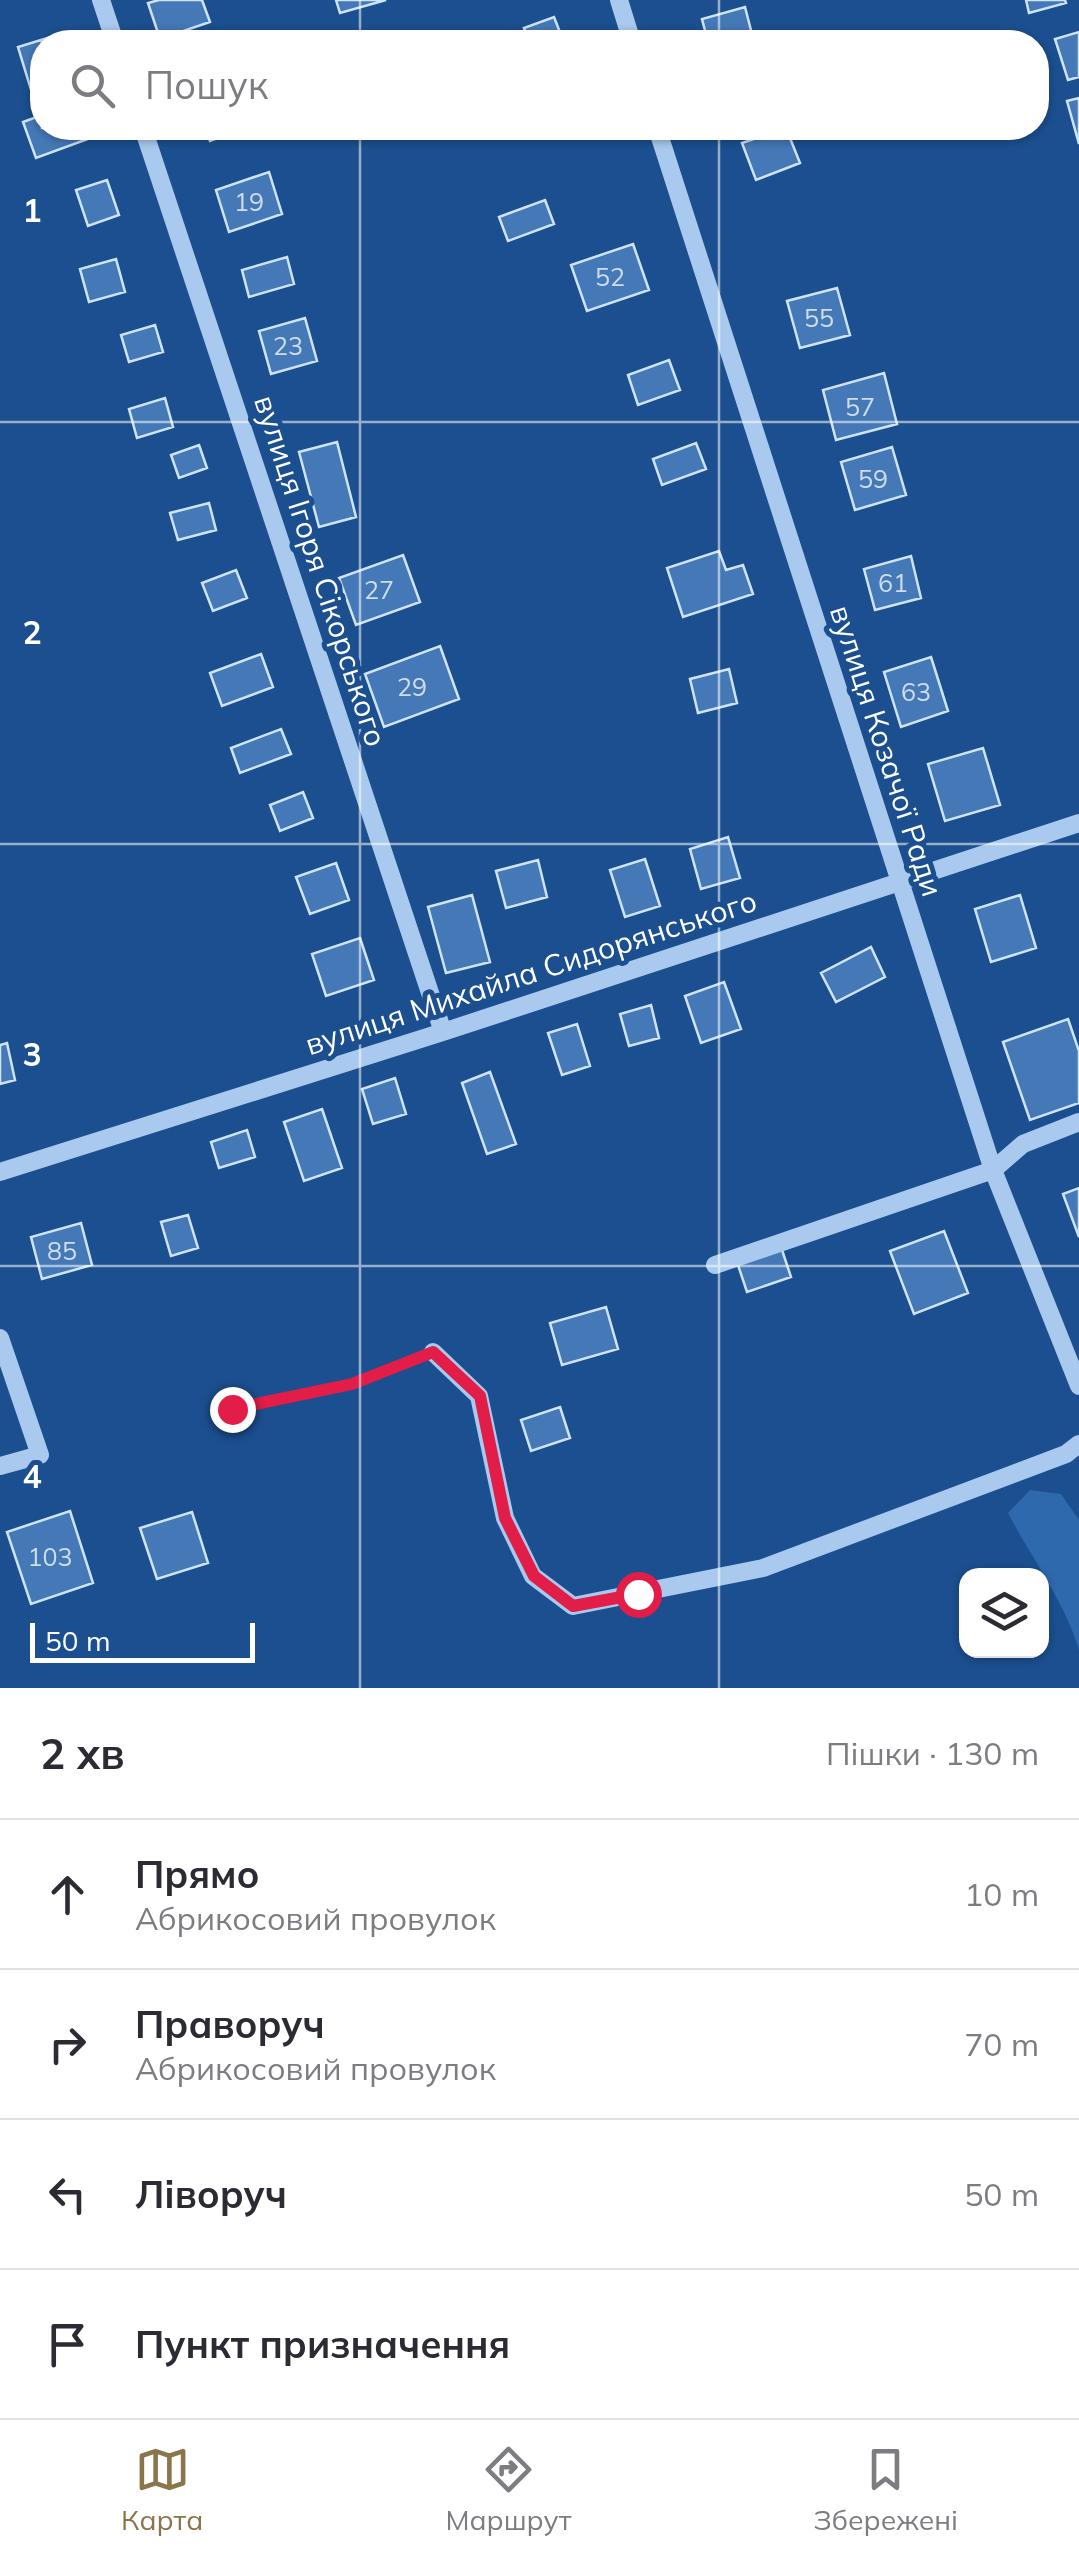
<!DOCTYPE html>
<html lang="uk">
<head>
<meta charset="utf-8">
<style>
  :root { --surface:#fff; --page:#f2f2f3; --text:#2b2b33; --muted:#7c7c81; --line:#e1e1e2; --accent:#8a764a }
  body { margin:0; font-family:Mulish,sans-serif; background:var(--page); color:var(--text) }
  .controls { position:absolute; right:30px; bottom:30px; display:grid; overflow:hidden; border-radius:20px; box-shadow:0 2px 8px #0004 }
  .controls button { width:90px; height:90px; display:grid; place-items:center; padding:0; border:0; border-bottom:2px solid var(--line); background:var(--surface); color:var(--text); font:50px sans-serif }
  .scale { position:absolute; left:30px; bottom:25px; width:225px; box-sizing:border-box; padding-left:10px; border:5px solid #fff; border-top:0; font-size:28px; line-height:35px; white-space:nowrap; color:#fff; -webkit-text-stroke:8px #1b4f8f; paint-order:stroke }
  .stop { position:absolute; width:30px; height:30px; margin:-22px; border:8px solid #e11d48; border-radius:50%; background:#fff }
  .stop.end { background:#e11d48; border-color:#fff; box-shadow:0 2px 10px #0008 }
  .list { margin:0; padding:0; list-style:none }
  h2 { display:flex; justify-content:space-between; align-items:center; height:130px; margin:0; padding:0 40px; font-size:42px }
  h2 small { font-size:32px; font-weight:400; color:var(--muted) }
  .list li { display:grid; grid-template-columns:65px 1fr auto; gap:30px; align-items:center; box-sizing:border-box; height:150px; padding:0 40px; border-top:2px solid var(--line) }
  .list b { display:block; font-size:38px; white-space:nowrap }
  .list p { margin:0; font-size:32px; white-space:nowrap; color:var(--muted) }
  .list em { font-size:32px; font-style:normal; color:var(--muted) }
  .icon { flex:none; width:55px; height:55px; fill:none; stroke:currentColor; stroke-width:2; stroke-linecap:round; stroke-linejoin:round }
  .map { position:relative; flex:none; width:1079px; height:1688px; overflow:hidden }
  .search { position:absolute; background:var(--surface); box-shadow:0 2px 8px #0004; left:30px; right:30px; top:30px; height:110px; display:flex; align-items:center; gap:25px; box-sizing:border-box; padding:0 35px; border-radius:40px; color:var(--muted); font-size:38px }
  .sheet { height:730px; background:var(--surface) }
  nav { display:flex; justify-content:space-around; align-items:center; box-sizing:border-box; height:140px; border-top:2px solid var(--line); background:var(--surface); font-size:28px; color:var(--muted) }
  nav a { display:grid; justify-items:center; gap:5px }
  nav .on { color:var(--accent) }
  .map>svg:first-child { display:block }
</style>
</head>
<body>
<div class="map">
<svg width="1079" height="1688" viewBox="0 0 1079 1688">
  <rect width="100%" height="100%" fill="#1b4f8f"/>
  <path fill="#2e69ad" d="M1030 1490 1061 1494 1079 1520V1650C1066 1604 1031 1557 1008 1513Z"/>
  <path fill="#4478b7" stroke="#cfe3fa" stroke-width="2.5" d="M159 0H202L210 22 160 39 148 3Z
    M336 0H386L340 13Z
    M1026 0H1065L1066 3 1029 13Z
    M745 7 754 42H708L702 19Z
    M554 17 563 40 529 42 524 28Z
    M1079 32V77L1068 80 1055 39Z
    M60 34 63 42H42V90L32 93 18 47Z
    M1079 98V144L1067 101Z
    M42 115V128H93L96 136 36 158 23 122Z
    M205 128H239L240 130 210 141Z
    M786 128 800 163 756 180 742 143Z
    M269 172 282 214 229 232 216 190Z
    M107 180 119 215 88 226 76 190Z
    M545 200 554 224 508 241 499 217Z
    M633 244 649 290 587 311 571 265Z
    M287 257 294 284 249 297 242 270Z
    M116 259 125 292 89 302 80 269Z
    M837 288 850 335 800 348 787 301Z
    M305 318 317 361 271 374 259 331Z
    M155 325 163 352 129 362 121 335Z
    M669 360 680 390 638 405 628 375Z
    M884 373 897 424 836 440 823 390Z
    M165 398 173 427 137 438 129 409Z
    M337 442 356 517 319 527 299 452Z
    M696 443 706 469 662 485 653 459Z
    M199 445 207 468 179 478 171 455Z
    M892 447 906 495 855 510 841 462Z
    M209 503 216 530 178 540 170 513Z
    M719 551 726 570 743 565 753 594 683 617 667 568Z
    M403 555 420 602 356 625 339 578Z
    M911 556 921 598 875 610 864 569Z
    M236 570 247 598 213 611 202 583Z
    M440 646 459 699 384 727 365 674Z
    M261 654 273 687 222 706 210 673Z
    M931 657 948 711 901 727 884 672Z
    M729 669 737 703 698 713 690 679Z
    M281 729 291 754 240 773 231 748Z
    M983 748 1000 805 945 821 928 764Z
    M303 792 313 818 280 831 270 805Z
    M728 837 740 878 701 889 690 849Z
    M645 859 660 906 625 917 610 870Z
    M538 860 547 897 506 908 496 871Z
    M336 863 349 900 310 914 296 877Z
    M472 895 490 962 446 973 428 907Z
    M1020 895 1036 948 991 962 975 909Z
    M360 938 374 980 326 996 312 954Z
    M871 947 885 977 836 1002 821 973Z
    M724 982 741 1029 701 1043 685 996Z
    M651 1005 659 1038 629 1046 620 1014Z
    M1068 1019 1079 1051V1103L1030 1120 1003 1042Z
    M577 1024 590 1066 562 1075 548 1033Z
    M7 1043 15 1080 0 1084V1045Z
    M490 1072 516 1144 487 1154 462 1083Z
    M395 1078 406 1114 373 1124 362 1089Z
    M322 1109 342 1168 304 1181 284 1122Z
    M247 1130 255 1157 219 1168 211 1142Z
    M1079 1188V1237L1063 1194Z
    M188 1215 198 1248 171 1256 161 1222Z
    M81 1223 92 1265 42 1279 31 1237Z
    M944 1231 968 1293 914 1314 890 1251Z
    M780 1244 791 1277 747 1292 736 1259Z
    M606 1307 618 1349 562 1365 550 1323Z
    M560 1407 570 1438 531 1451 521 1420Z
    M70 1511 93 1583 31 1604 7 1532Z
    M192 1512 208 1563 157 1579 140 1528Z"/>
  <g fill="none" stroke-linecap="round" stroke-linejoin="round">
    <path stroke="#a9c9ee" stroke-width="5" stroke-dasharray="5 8" stroke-linecap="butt" d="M231 1409 352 1384 411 1360"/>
    <path stroke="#a9c9ee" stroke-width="18" d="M101 0 115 42
      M619 0 632 42
      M143 128 443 1032
      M657 128 993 1170 1079 1386
      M0 1172 443 1032 1079 823
      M715 1265 993 1170 1023 1144 1079 1122
      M0 1338 40 1455 0 1466
      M433 1352 479 1396 505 1518 533 1576 573 1606 763 1568 1066 1454 1079 1444"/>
  </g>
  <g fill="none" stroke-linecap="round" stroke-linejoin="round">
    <path stroke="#e11d48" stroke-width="12" d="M232 1409 352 1384 433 1352 480 1396 505 1518 534 1576 573 1606 638 1594"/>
  </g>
  <path fill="none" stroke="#fff" stroke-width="2.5" stroke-opacity="0.55" d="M360 0V42M719 0V42M360 128V1688M719 128V1688M0 422H1079M0 844H1079M0 1266H1079"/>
  <g text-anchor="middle" stroke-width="10" stroke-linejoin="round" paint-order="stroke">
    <g font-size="25" fill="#d0dded">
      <text x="249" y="211">19</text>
      <text x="610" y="286">52</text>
      <text x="819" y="327">55</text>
      <text x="288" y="355">23</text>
      <text x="860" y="416">57</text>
      <text x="873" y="488">59</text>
      <text x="893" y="592">61</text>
      <text x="379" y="599">27</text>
      <text x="412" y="696">29</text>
      <text x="916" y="701">63</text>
      <text x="62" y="1260">85</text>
      <text x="50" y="1566">103</text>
    </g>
    <g font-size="30" fill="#fff" stroke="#1b4f8f">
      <text transform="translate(320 571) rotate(72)" y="10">вулиця Ігоря Сікорського</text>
      <text transform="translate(886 751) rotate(72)" y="10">вулиця Козачої Ради</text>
      <text transform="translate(531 973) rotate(-18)" y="10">вулиця Михайла Сидорянського</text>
    </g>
  </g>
  <g font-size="32" text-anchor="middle" font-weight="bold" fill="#fff" stroke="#1b4f8f" stroke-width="10" stroke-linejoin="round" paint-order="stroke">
    <text x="32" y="222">1</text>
    <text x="32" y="644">2</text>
    <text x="32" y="1066">3</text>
    <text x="32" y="1488">4</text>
  </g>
</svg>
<div class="controls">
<button><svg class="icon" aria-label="layers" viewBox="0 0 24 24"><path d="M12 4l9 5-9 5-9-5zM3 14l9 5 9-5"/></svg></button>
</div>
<div class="scale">50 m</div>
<div class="stop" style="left:638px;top:1594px"></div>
<div class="stop end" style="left:232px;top:1409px"></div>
<div class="search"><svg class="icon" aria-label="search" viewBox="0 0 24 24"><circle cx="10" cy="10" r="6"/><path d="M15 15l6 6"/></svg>Пошук</div>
</div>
<section class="sheet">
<h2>2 хв<small>Пішки · 130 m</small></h2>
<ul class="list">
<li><svg class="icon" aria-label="ahead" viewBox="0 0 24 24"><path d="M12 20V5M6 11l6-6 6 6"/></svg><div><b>Прямо</b><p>Абрикосовий провулок</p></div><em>10 m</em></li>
<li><svg class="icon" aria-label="right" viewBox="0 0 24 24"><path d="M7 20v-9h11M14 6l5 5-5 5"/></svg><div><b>Праворуч</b><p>Абрикосовий провулок</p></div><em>70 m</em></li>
<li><svg class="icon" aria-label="left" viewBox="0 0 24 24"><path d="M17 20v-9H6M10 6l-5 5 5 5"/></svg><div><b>Ліворуч</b></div><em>50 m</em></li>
<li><svg class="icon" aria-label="arrive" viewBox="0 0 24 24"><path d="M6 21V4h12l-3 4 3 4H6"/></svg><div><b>Пункт призначення</b></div></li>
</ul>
</section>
<nav>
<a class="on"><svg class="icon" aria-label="map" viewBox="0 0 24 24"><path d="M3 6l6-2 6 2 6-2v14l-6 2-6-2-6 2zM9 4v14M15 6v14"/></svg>Карта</a>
<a><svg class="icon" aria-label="directions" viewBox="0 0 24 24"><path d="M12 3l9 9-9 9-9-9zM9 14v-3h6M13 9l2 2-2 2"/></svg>Маршрут</a>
<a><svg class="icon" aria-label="saved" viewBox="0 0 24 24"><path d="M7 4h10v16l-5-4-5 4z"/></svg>Збережені</a>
</nav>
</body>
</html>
